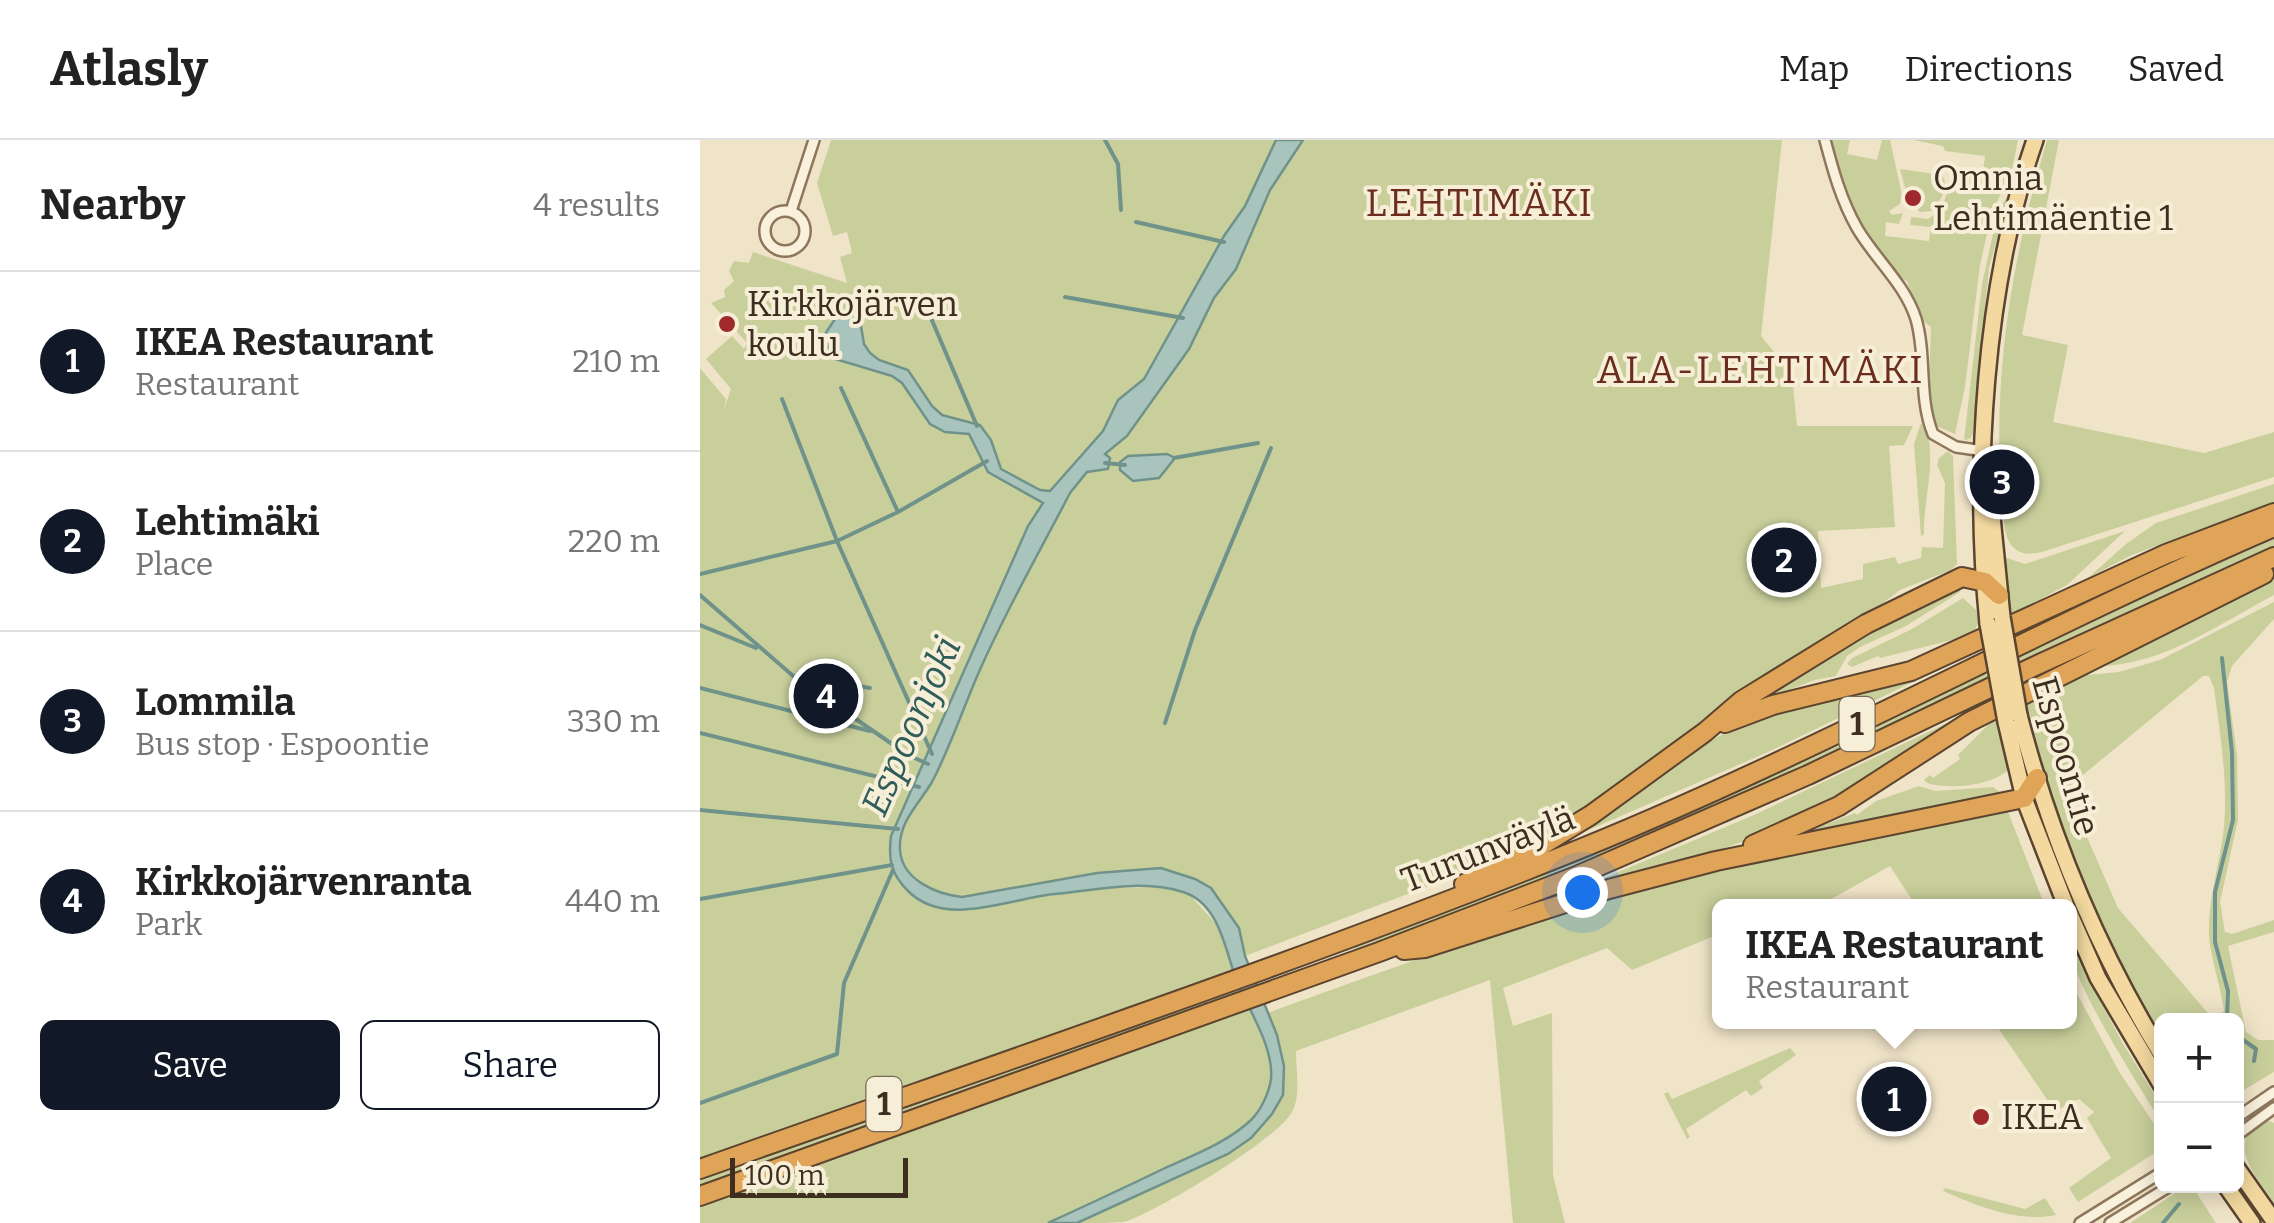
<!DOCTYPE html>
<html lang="en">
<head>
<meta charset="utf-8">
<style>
  :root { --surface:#fff; --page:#f2f2f2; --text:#222; --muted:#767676; --line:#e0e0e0; --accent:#111827 }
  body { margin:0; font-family:Bitter,serif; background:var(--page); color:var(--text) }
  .controls { position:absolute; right:30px; bottom:30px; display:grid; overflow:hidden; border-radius:15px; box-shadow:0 5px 25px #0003 }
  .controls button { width:90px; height:90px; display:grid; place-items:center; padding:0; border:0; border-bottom:2px solid var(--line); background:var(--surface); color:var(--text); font:50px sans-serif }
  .scale { position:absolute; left:30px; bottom:25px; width:178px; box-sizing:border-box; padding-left:10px; border:5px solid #3d2e20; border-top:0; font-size:28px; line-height:35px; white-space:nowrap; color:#3d2e20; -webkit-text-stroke:8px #f7eed8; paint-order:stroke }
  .you { position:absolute; left:882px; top:752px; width:35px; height:35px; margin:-25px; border:8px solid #fff; border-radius:50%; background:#1a73e8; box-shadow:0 0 0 15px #1a73e833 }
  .badge { display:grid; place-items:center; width:65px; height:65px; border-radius:50%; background:var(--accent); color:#fff; font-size:32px; font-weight:700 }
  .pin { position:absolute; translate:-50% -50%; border:5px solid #fff; box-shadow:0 2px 10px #0006 }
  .popup { position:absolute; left:1012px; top:759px; width:365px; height:130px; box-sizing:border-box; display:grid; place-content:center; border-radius:15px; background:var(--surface); filter:drop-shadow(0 2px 8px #0005); font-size:32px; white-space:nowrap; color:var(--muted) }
  .popup b { font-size:38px; color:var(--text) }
  .popup::after { content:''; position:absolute; left:50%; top:100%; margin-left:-20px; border:20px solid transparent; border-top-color:var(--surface) }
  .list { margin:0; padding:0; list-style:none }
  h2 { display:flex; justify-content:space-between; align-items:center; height:130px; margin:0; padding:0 40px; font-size:42px }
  h2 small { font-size:32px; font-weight:400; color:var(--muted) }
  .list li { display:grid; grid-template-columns:65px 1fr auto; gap:30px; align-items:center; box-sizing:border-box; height:180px; padding:0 40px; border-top:2px solid var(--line) }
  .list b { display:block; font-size:38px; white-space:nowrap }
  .list p { margin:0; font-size:32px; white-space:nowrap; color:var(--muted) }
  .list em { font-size:32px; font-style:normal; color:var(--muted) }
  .actions { display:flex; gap:20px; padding:30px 40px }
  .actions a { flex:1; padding:22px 0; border:2px solid var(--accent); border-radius:15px; text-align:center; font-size:35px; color:var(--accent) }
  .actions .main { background:var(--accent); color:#fff }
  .map { position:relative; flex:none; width:1574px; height:1083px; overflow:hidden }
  header { display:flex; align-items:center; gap:60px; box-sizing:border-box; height:140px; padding:0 50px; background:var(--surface); border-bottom:2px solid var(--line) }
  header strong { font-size:48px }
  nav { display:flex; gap:55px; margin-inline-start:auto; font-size:35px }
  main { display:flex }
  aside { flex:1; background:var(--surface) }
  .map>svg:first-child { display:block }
</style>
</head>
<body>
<header>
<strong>Atlasly</strong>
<nav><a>Map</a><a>Directions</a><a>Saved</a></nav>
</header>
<main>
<aside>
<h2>Nearby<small>4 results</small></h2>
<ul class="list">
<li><span class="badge">1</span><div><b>IKEA Restaurant</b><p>Restaurant</p></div><em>210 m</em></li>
<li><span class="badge">2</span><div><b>Lehtimäki</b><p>Place</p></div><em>220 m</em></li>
<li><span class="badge">3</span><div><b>Lommila</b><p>Bus stop · Espoontie</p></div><em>330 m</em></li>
<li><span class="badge">4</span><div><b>Kirkkojärvenranta</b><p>Park</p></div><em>440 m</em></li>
</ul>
<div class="actions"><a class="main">Save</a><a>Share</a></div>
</aside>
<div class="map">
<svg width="1574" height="1083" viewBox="0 0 1574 1083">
  <rect width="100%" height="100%" fill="#f0e4c8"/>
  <path fill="#c9cf9b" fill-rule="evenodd" d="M131 0H576L545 66 524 96 444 239 418 260 403 291 350 351 259 541 191 696 189 716 198 741 214 756 244 769 295 766 352 754 415 748 466 747 488 753 520 788 530 822 568 913 571 938 566 957 549 983 507 1009 348 1083H0V228L26 259 24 269 31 249 6 219 32 196 44 209 47 203 11 163 25 157 24 150 34 141 29 131 34 121 49 123 53 112 147 143 140 117 152 113 147 92 133 96 117 43Z
    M603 0H1082L1061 196 1092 234 1097 286H1213L1204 305 1189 306 1195 387 1118 391 1121 448 1163 439V424L1195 417 1198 424 1221 418 1222 407 1243 408 1245 343 1237 325 1239 318 1248 311 1253 316 1257 424 1251 430 1200 450 1159 482 1057 539 903 656 843 694 726 747 545 816 539 788 511 748 495 739 462 728 397 733 261 757C236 754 202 740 200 710 198 682 219 664 232 642 252 604 265 562 283 523 309 465 341 409 370 352L387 332 408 329 410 318 404 315 427 295 489 209 514 158 536 129 570 50Z
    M1128 0H1150L1147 14 1177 20 1182 0H1190L1202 55 1200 64 1189 71 1192 75 1203 73 1199 84 1186 82 1185 96 1229 101 1231 87 1210 85 1211 77 1228 79 1241 70 1253 36 1282 39 1285 16 1245 11 1243 6 1213 0H1318L1312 31 1292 72 1280 125 1265 247 1255 294 1234 285 1229 243 1231 187 1218 177 1207 141 1193 135 1153 71Z
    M1347 0H1359L1322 195 1368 205 1353 282 1504 313 1574 292V337L1345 411C1292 427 1305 364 1305 330H1300C1295 217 1315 108 1347 0Z
    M1200 29 1242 35C1250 48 1240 61 1232 71L1220 72 1209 62Z
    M1310 52 1289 128 1273 294 1270 299 1264 300 1282 144 1298 71Z
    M1221 283C1241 303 1222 367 1224 394L1221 396 1214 304Z
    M1574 344V362L1432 415 1389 437 1426 404 1456 383Z
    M1425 391 1367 445 1308 476 1304 417 1325 424Z
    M1574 399V408L1315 528 1313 519 1451 453Z
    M1574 439V455C1521 483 1461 526 1399 526Z
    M1261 447 1260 452 1206 486 1160 507 1147 516 1136 536 1115 540 1057 562 1056 559 1071 548 1210 469Z
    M1263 458 1276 470 1279 482 1272 495 1180 518 1178 516 1152 527 1147 524 1152 518 1212 489Z
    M1574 462V479L1532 526 1527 542 1537 615 1538 680 1520 762 1525 792 1532 794 1574 780V792L1528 806 1546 892 1558 900H1574V932L1537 954 1536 880H1462L1461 899C1392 799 1357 678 1321 564L1387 535 1419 532 1460 520ZM1503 536H1509L1514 548C1520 593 1528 641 1524 687 1520 724 1508 757 1509 795 1510 816 1521 847 1524 871L1513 879 1418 768 1366 649Z
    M1277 511 1068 612 875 696 989 613 1046 581 1202 542Z
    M1286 532 1288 541C1083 640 876 734 661 809L643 808 814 746 1019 660Z
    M1289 563C1224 604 1161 648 1092 681 1023 714 947 730 873 751L1054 675Z
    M1295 578 1308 630C1291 646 1249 650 1227 643L1224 640 1230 635 1233 638 1260 619 1258 615Z
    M1219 646 1235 651 1293 647 1302 654 1090 698 1155 673 1157 675 1176 661Z
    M1308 672 1345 766H1216L1190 726 1119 766H1019V794L932 830 907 808 803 848 813 886 852 873 853 1035 865 1083H813L790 840 596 911C596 929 601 956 592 972 578 999 455 1073 424 1082 410 1083 392 1083 377 1083L528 1014 572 974 577 895 567 873C691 828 816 783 943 748 1062 715 1186 696 1308 672Z
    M1369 802 1422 902 1461 965V982C1439 945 1370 841 1369 802Z
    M1369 839 1420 933 1461 994V1009L1378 1062 1369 1048 1411 1018 1387 978 1394 972 1379 959 1355 971 1294 882H1369Z
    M1090 908 1096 915 1059 941 1063 948 1051 956 1046 950 986 989 990 997 987 999 964 954 968 952 972 959Z
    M1569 981 1574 983V1063C1557 1038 1520 997 1569 981Z
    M1486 1046H1492L1516 1083H1430Z
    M1245 1048 1325 1069 1345 1058 1356 1075C1319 1083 1277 1066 1243 1051Z"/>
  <path fill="#a9c4bc" stroke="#6f938a" stroke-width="2.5" d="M576 0H603L570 50 536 129 514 158 489 209 427 296 405 314 410 318 408 329 387 332 370 353C341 409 309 465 283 523 265 562 252 604 232 642 219 664 198 682 200 710 202 740 236 754 262 757L397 733 461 728 495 739 511 748 539 788 545 816 577 895 584 926 583 955 572 974 551 998 528 1014 377 1083H348C387 1065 426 1047 465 1028 494 1015 528 1002 551 980 561 970 569 953 571 939 574 907 548 869 536 839 525 809 519 763 483 752 443 739 395 750 355 754 310 758 246 789 208 751 191 734 188 720 191 696L328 386 343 363 288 332 269 294 245 292 230 284 202 243 192 236 135 219 129 213 125 194 137 176 152 171 159 174 164 204 170 213 179 220 208 230 232 266 242 275 280 285 291 300 301 329 340 350 350 351 403 291 418 260 444 239 524 96 545 66Z
    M467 314 475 318 459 338 433 341 420 330V322L428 316Z"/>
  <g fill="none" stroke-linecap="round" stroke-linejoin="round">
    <path stroke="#6f938a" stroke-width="4" d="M405 0 418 24 421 70
      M436 82 524 102
      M365 157 483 178
      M228 171 277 286
      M141 248 198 372
      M82 259 137 401 232 614
      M474 318 558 303
      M405 323 425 325
      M0 434 137 401 198 372 287 321
      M0 455 92 535 208 615 228 624
      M0 485 56 508
      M1522 518 1532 612 1533 680 1515 752V802L1528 851 1527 880
      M96 536 170 548
      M0 548 170 591
      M465 583 495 490 571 308
      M0 593 219 647
      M0 670 198 689
      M0 759 192 725
      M1536 895 1556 909 1554 921
      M0 963 137 914 144 843 193 730
      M1463 1083 1479 1064"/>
    <g stroke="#8d765c" stroke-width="14">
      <path id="street" d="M1125 0C1133 30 1141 60 1157 88 1175 119 1205 144 1216 179 1227 217 1218 257 1233 294L1256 307 1284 311
        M91 71 114 0
        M65 91a20 20 0 1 1 40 0a20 20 0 1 1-40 0Z
        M1536 978 1574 952
        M1536 996 1574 968
        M1380 1083 1462 1032
        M1410 1083 1470 1046"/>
    </g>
    <g stroke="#5b4430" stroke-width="20">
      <path id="primary" d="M1291 367 1302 477
        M1288 484C1273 331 1284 146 1335 0
        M1319 575C1350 696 1397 809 1462 915
        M1306 582 1324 658 1366 766
        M1369 772 1398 838 1462 946
        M1536 1027 1574 1081
        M1526 1046 1552 1083"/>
    </g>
    <g stroke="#5b4430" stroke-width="22">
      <path id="highway" d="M1025 583 1073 565 1211 531 1466 414 1574 373
        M1053 705 1139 666 1269 582 1564 434
        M764 744 842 705 891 675 1005 592 1041 561 1166 484 1262 437 1285 442 1299 455
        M704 810 725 808 909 749 1016 721 1324 658 1337 638
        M0 1029C287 927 577 830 860 717 1104 620 1333 491 1574 387
        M0 1056 679 812 874 737 1108 635 1333 527 1574 417"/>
    </g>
    <use href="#street" stroke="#faf1dc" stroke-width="9"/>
    <use href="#primary" stroke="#f3d9a0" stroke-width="15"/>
    <use href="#highway" stroke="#e0a458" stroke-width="18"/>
    <g stroke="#5b4430" stroke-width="20" stroke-linecap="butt">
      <path id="primary-bridge" d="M1302 477 1319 575
        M1288 484 1306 582"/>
    </g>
    <use href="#primary-bridge" stroke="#f3d9a0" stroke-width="15"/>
  </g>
  <g fill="#9e2a2b" stroke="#f7eed8" stroke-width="4">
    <circle cx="1213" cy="58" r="10"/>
    <circle cx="27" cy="184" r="10"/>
    <circle cx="1281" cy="977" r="10"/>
  </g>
  <g text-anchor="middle" stroke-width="8" stroke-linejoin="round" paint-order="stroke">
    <g fill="#f7eed8" stroke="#756857" stroke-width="2.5">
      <rect x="1139.5" y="557" width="35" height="54" rx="8"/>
      <rect x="166.5" y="937" width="35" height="54" rx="8"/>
    </g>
    <g font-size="32" font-weight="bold" fill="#3d2e20">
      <text x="1157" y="595">1</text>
      <text x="184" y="975">1</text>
    </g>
    <g font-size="35" fill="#3d2e20" stroke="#f7eed8" text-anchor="start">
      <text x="1233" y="50">Omnia<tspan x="1233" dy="40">Lehtimäentie 1</tspan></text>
      <text x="47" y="176">Kirkkojärven<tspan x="47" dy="40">koulu</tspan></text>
      <text x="1301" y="989">IKEA</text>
    </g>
    <g font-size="35" fill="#3d2e20" stroke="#f7eed8">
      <text transform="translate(1366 616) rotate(74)" y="12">Espoontie</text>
      <text transform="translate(788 709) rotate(-21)" y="12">Turunväylä</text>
    </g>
    <g font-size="38" letter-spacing="2.5" fill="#6b2e1e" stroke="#f7eed8">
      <text x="780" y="76">LEHTIMÄKI</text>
      <text x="1061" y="243">ALA-LEHTIMÄKI</text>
    </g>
    <g font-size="38" font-style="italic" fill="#2f5d5a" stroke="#f7eed8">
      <text transform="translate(211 586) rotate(-66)" y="13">Espoonjoki</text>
    </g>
  </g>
</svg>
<div class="controls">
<button>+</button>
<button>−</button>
</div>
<div class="scale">100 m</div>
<div class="you"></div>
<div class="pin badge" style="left:1194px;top:959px">1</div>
<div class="popup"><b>IKEA Restaurant</b>Restaurant</div>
<div class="pin badge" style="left:1084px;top:420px">2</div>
<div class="pin badge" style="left:1302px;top:342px">3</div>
<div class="pin badge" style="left:126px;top:556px">4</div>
</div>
</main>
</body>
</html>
